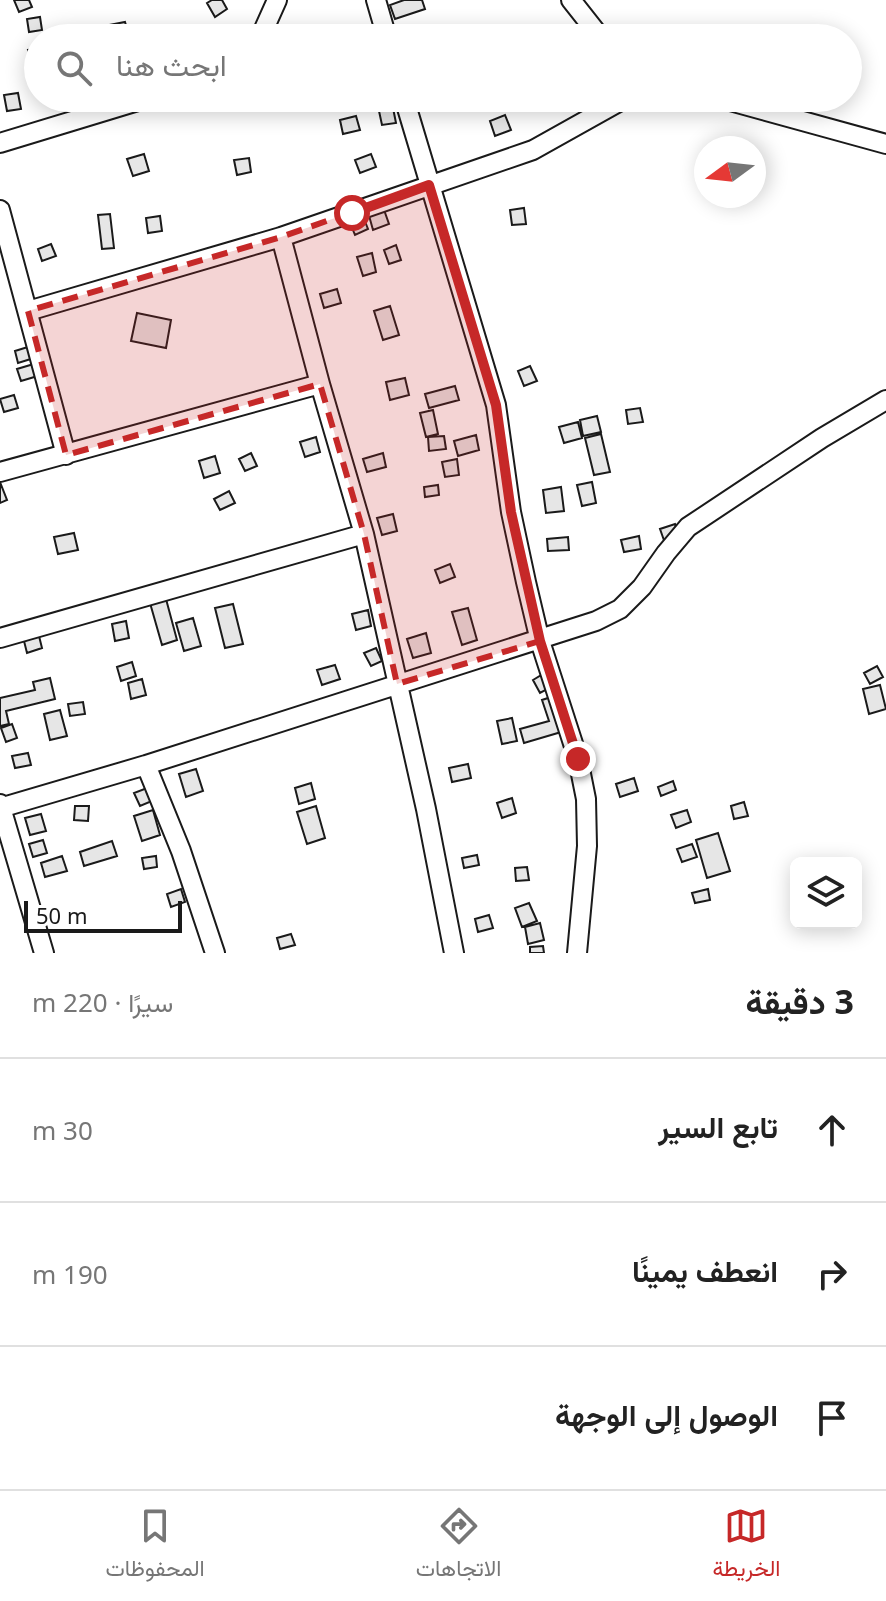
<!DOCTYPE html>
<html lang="ar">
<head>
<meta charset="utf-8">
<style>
  :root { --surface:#fff; --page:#f2f2f2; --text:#222; --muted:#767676; --line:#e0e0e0; --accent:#c62828 }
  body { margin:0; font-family:"Noto Sans",Vazirmatn,sans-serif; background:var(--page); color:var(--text); direction:rtl }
  .controls { position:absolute; right:24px; bottom:24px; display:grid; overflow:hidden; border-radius:12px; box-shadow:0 4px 20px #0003 }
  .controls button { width:72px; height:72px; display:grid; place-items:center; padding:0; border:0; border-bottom:2px solid var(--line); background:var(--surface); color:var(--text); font:40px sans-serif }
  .compass { position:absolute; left:694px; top:136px; width:72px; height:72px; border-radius:50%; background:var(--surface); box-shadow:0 4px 20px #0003; rotate:255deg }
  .scale { position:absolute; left:24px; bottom:20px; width:158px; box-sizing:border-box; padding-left:8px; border:4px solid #1a1a1a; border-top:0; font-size:22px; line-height:28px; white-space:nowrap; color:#1a1a1a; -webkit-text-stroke:6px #fff; paint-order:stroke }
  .stop { position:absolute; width:24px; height:24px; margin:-18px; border:6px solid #c62828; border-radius:50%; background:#fff }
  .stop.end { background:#c62828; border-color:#fff; box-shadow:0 2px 8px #0008 }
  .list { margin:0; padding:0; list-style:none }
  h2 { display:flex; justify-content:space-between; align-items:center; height:104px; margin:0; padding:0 32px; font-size:34px }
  h2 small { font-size:26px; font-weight:400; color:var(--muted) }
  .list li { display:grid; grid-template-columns:52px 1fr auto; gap:24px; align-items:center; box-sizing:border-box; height:144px; padding:0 32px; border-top:2px solid var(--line) }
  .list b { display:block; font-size:30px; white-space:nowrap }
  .list em { font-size:26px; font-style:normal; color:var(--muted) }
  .icon { flex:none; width:44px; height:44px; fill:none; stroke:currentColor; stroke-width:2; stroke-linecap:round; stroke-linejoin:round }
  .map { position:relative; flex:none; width:886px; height:953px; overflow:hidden; direction:ltr }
  .search { position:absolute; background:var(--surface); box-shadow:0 4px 20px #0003; left:24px; right:24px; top:24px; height:88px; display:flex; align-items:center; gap:20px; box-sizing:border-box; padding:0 28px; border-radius:44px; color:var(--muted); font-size:30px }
  .sheet { height:536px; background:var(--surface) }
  nav { display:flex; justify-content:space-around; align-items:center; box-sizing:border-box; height:112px; border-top:2px solid var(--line); background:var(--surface); font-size:22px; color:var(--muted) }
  nav a { display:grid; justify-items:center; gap:4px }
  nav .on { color:var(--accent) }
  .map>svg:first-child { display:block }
</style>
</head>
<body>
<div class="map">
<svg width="886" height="953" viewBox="0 0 886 953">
  <rect width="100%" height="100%" fill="#fff"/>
  <path fill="#e6e6e6" stroke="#1a1a1a" stroke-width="2" d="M14 0H29L32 7 19 12Z
    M212 0H222L227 9 215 17 207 3Z
    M404 0H422L425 9 395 19 390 5Z
    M40 17 42 30 29 32 27 19Z
    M125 22 128 32 112 36 109 25Z
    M684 27 688 38H663L661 34Z
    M38 49V64L31 66 28 50Z
    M18 93 21 109 7 111 4 95Z
    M393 108 396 123 382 125 379 111Z
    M505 115 511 130 495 136 490 121Z
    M356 116 360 130 343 134 340 120Z
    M144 154 149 171 133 176 127 159Z
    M371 154 376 167 360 173 355 160Z
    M249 158 251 172 237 175 234 160Z
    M383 207 389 224 373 230 368 212Z
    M524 208 526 224 512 225 510 210Z
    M110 214 114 248 102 249 98 215Z
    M362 214 368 229 355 235 349 220Z
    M160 216 162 231 148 233 146 218Z
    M51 244 56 256 42 261 38 249Z
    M396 245 401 260 389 264 384 250Z
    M372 253 376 272 363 276 357 257Z
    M337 289 341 303 324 308 320 294Z
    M390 306 399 335 383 340 374 311Z
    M137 313 171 320 166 348 131 341Z
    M31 346 34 358 18 363 15 351Z
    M37 363 41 375 21 381 17 369Z
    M530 366 537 381 524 386 518 371Z
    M405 378 409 395 390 400 386 382Z
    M455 386 459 400 429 408 425 394Z
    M14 395 18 408 4 412 0 399Z
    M640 408 643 422 628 424 626 410Z
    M433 410 438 434 426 437 420 413Z
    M597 416 601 432 583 436 580 420Z
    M578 422 582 438 564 443 559 427Z
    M601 434 610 472 594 475 585 438Z
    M476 435 479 450 458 456 454 441Z
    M444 436 446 449 429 451 428 437Z
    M316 437 320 452 305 457 300 442Z
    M251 453 257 466 245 471 239 459Z
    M383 453 386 467 367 472 363 459Z
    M215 456 220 473 204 478 199 461Z
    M457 459 459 475 445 477 442 462Z
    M0 482 7 500 0 503Z
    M592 482 596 503 582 506 577 485Z
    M438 485 439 495 425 497 424 487Z
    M561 487 564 511 546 513 543 490Z
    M229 491 235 503 220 510 214 499Z
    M393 514 397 531 382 535 377 518Z
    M675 524 680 541 666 546 660 529Z
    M74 533 78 550 58 554 54 537Z
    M639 536 641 549 624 552 621 540Z
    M568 537 569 550 548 551 547 539Z
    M450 564 455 577 440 583 435 570Z
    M166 599 177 640 162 645 150 603Z
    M233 604 243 644 225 648 215 608Z
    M468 608 477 640 462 645 452 612Z
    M368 610 371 626 356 630 352 614Z
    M193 618 201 646 184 651 176 623Z
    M126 621 129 638 115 641 112 624Z
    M426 633 431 653 413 658 407 639Z
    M39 636 42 648 27 653 24 641Z
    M376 648 382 661 371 666 364 653Z
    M132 662 136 676 121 681 117 667Z
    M335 665 340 679 322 685 317 670Z
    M877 666 883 677 870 684 864 673Z
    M548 671 555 685 540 693 533 680Z
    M50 678 55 699 6 711 9 724 0 726V698L35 690 33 682Z
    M142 679 146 695 131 699 128 683Z
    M880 685 886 709 869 714 863 689Z
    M557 695 568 730 524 743 520 729 549 721 542 700Z
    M83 702 85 714 70 716 68 704Z
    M60 710 67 736 50 740 44 714Z
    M512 718 517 741 502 744 497 721Z
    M12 724 17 738 6 742 1 728Z
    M28 753 31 765 15 768 12 756Z
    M468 764 471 778 452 782 449 768Z
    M196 769 203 791 186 797 179 774Z
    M634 778 638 791 620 797 616 784Z
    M673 781 676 790 661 796 658 787Z
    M311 783 315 799 299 804 295 788Z
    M147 788 152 801 140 806 134 793Z
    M512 798 516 813 502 818 497 803Z
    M744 802 748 816 734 819 731 806Z
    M75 806H89L88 821 74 820Z
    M316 806 325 838 307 844 297 812Z
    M153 810 160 835 142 841 134 816Z
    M687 810 691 822 676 828 671 815Z
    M41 814 46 831 30 835 25 818Z
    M718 833 730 871 707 878 696 840Z
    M43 840 47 853 33 857 29 844Z
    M112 841 117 856 84 866 80 852Z
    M692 844 697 857 682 862 677 849Z
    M477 855 479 865 464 868 462 858Z
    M62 856 67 871 45 877 41 863Z
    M156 856 157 867 144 869 142 858Z
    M527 867 529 880 516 881 515 868Z
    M181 889 185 902 171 907 167 894Z
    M708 889 710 900 695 903 692 893Z
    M529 903 537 921 522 927 515 908Z
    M489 915 493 928 478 932 475 919Z
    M540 923 544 940 528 944 525 927Z
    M291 934 295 945 280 949 277 938Z
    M543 946 544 953H530V947Z"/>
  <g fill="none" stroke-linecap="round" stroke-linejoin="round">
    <g stroke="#1a1a1a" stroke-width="22">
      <path id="street" d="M376 0 387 38
        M571 0 601 38
        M260 38 277 0
        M404 98 496 405 511 512 526 582 540 641 578 759 586 799 587 846 577 953
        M719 98 886 144
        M0 143 148 98
        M0 210 66 455
        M281 237 320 384 364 534 426 809 454 953
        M28 311 281 237 533 150 626 98
        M0 472 320 384
        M0 638 364 534
        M146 765 181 851 215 953
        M0 804 44 953
        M0 808 146 765 596 621 620 609 642 587 666 553 688 527 822 438 886 400"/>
    </g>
    <use href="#street" stroke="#fff" stroke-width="18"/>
  </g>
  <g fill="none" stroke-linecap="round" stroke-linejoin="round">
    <path stroke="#c62828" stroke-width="10" d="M352 213 429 185 496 405 511 512 540 641 578 759"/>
  </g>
  <path fill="#c62828" fill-opacity="0.2" stroke="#c62828" stroke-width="6" stroke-dasharray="16 10" stroke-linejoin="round" d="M429 185 496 405 511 512 540 641 397 684 364 534 320 384 66 455 28 311 281 237Z"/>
</svg>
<div class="controls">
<button><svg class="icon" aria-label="layers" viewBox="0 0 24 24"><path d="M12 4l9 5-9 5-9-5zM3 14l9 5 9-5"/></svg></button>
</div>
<svg class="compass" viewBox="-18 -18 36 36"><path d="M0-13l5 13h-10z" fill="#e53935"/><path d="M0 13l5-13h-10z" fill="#767676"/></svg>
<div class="scale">50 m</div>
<div class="stop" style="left:352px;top:213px"></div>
<div class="stop end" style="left:578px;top:759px"></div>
<div class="search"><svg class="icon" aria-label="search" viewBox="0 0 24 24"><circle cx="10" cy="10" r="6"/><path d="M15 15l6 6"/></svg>ابحث هنا</div>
</div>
<section class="sheet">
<h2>3 دقيقة<small>سيرًا · 220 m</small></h2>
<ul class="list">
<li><svg class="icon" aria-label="ahead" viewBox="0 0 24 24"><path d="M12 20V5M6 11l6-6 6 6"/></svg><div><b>تابع السير</b></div><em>30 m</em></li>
<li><svg class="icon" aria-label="right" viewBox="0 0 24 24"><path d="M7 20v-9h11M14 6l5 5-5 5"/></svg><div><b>انعطف يمينًا</b></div><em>190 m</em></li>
<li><svg class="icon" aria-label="arrive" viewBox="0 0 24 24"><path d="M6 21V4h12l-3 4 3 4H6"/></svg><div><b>الوصول إلى الوجهة</b></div></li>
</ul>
</section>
<nav>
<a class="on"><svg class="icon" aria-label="map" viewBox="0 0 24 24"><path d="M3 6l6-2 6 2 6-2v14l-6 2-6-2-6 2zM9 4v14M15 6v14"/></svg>الخريطة</a>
<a><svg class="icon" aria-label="directions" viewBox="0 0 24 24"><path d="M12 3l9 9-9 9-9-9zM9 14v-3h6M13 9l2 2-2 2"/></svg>الاتجاهات</a>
<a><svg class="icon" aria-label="saved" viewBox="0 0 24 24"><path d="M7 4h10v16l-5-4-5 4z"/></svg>المحفوظات</a>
</nav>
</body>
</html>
